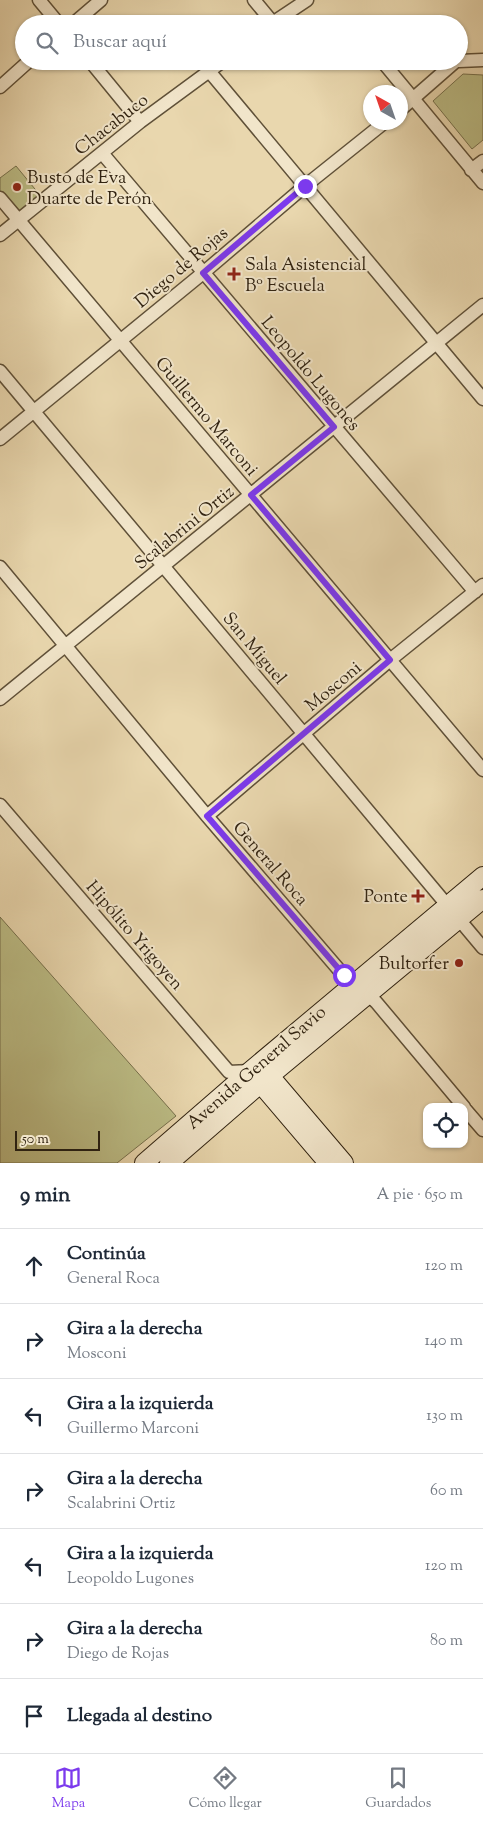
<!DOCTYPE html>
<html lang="es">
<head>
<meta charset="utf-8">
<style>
  :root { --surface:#fff; --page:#f6f6f7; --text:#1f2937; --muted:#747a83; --line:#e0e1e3; --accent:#7c3aed }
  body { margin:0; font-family:"Sorts Mill Goudy",serif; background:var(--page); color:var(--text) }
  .controls { position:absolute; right:15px; bottom:15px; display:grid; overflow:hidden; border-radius:10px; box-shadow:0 1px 4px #0004 }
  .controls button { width:45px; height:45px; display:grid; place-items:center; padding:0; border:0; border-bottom:1px solid var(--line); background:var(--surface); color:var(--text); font:25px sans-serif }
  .compass { position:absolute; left:363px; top:85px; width:45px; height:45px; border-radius:50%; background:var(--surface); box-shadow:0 1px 4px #0004; rotate:320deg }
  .scale { position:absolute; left:15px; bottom:12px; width:85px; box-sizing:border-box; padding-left:5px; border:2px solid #312311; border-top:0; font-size:14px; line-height:18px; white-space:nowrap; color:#312311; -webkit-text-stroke:4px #f1e5ca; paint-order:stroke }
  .stop { position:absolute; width:15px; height:15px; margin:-11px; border:4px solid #7c3aed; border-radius:50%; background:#fff }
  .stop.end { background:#7c3aed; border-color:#fff; box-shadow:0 1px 5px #0008 }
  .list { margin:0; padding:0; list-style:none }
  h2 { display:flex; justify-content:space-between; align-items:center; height:65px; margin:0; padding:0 20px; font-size:21px }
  h2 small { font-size:16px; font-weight:400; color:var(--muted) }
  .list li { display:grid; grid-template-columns:32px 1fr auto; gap:15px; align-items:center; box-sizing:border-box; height:75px; padding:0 20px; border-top:1px solid var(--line) }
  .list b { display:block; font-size:19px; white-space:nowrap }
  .list p { margin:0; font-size:16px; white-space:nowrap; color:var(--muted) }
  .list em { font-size:16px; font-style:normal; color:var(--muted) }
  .icon { flex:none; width:28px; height:28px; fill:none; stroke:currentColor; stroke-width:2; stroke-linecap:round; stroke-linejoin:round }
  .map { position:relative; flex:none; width:483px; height:1163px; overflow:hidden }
  .search { position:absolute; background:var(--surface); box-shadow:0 1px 4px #0004; left:15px; right:15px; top:15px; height:55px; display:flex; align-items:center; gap:12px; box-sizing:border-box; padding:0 18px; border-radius:28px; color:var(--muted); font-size:19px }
  .sheet { height:590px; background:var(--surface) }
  nav { display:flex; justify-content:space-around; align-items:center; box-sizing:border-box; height:70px; border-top:1px solid var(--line); background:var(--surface); font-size:14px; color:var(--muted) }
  nav a { display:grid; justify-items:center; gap:2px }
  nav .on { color:var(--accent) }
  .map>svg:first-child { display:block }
</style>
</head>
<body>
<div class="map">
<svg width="483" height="1163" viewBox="0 0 483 1163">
  <rect width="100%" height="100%" fill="#e9d7ae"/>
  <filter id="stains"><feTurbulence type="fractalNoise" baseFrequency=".004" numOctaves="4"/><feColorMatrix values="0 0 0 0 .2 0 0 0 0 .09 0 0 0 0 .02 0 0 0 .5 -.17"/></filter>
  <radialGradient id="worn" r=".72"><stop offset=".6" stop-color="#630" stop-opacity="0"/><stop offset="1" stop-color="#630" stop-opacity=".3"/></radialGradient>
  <path fill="#bcbd86" stroke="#76704c" d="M463 74 483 75V140L472 149 433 101Z
    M16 166 44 200 18 220 0 198V178Z
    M0 917 176 1116 117 1163H0Z"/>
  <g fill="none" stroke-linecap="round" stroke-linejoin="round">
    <g stroke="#5f5038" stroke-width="15">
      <path id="minor" d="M39 0 59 24
        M254 0 274 24
        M73 24 101 0
        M271 24 307 0
        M90 61 140 122
        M382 61 483 183
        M459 61 483 60
        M209 71 483 399
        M0 87 29 61
        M400 110 456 61
        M102 153 475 592
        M471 170 483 161
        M0 198 483 770
        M0 235 140 122 223 61
        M0 371 483 948
        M0 439 203 273 305 186 385 122
        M0 567 207 816 352 985 368 995 376 1002 464 1107
        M0 699 483 305
        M0 805 229 1072 250 1071
        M207 816 390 660 483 585
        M464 1108 483 1130"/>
    </g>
    <g stroke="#312311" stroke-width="20">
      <path id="secondary" d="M254 1076 328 1163
        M270 1076 344 1163
        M144 1163 250 1071 483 876
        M169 1163 260 1084 483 899"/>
    </g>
    <use href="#minor" stroke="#f1e5ca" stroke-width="12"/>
    <use href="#secondary" stroke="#f1e5ca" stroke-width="18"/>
  </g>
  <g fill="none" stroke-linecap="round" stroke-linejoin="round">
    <path stroke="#7c3aed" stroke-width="6" d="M305 186 203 273 334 427 251 495 390 660 207 816 344 975"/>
  </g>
  <g fill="#8f2418" stroke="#f1e5ca" stroke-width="2">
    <circle cx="17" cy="187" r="5"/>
    <path d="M231.5 266.5h5v5h5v5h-5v5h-5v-5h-5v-5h5z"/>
    <path d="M415.5 888.5h5v5h5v5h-5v5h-5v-5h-5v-5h5z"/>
    <circle cx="459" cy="963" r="5"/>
  </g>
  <g text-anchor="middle" stroke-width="4" stroke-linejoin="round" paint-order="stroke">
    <g font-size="18" fill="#312311" stroke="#f1e5ca">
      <text transform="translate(111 124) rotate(-38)" y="6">Chacabuco</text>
      <text transform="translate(181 267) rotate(-40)" y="6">Diego de Rojas</text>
      <text transform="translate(311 373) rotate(50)" y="6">Leopoldo Lugones</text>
      <text transform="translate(207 416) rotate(50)" y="6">Guillermo Marconi</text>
      <text transform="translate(184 527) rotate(-39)" y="6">Scalabrini Ortiz</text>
      <text transform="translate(255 648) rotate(50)" y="6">San Miguel</text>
      <text transform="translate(333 686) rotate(-40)" y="6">Mosconi</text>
      <text transform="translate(271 863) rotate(49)" y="6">General Roca</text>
      <text transform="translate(135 935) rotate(49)" y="6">Hipólito Yrigoyen</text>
      <text transform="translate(256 1067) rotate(-41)" y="6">Avenida General Savio</text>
    </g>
    <g font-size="18" fill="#312311" stroke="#f1e5ca" text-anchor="start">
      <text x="27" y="183">Busto de Eva<tspan x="27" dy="21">Duarte de Perón</tspan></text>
      <text x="245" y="270">Sala Asistencial<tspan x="245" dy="21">Bº Escuela</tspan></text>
      <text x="408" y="902" text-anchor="end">Ponte</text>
      <text x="449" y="969" text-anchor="end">Bultorfer</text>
    </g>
  </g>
  <rect width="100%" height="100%" filter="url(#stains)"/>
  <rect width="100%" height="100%" fill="url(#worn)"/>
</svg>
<div class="controls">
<button><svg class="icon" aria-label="locate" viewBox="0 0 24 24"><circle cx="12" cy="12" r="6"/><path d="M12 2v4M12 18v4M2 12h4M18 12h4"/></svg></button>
</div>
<svg class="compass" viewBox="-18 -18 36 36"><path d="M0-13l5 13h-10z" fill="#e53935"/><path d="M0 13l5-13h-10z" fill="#747a83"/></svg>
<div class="scale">50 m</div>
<div class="stop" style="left:344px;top:975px"></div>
<div class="stop end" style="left:305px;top:186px"></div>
<div class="search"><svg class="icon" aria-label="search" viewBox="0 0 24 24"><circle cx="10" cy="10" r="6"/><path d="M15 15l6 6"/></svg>Buscar aquí</div>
</div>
<section class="sheet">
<h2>9 min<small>A pie · 650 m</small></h2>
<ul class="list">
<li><svg class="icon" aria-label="ahead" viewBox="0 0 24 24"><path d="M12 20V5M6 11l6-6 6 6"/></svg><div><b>Continúa</b><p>General Roca</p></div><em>120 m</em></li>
<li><svg class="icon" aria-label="right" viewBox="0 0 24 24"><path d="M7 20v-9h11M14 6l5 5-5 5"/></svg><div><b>Gira a la derecha</b><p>Mosconi</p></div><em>140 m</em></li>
<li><svg class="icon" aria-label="left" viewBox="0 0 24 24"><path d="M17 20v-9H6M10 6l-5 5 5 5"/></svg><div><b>Gira a la izquierda</b><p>Guillermo Marconi</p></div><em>130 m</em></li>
<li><svg class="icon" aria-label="right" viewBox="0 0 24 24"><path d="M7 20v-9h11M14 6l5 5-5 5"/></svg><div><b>Gira a la derecha</b><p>Scalabrini Ortiz</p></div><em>60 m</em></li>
<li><svg class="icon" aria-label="left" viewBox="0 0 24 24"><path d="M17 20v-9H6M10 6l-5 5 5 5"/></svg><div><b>Gira a la izquierda</b><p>Leopoldo Lugones</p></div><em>120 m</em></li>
<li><svg class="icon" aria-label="right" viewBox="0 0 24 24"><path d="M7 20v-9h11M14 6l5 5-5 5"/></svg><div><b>Gira a la derecha</b><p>Diego de Rojas</p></div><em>80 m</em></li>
<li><svg class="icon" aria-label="arrive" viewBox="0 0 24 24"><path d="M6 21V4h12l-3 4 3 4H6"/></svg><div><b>Llegada al destino</b></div></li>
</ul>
</section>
<nav>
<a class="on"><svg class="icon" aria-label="map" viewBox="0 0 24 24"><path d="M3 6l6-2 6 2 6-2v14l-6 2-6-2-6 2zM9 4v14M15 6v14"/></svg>Mapa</a>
<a><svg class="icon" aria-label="directions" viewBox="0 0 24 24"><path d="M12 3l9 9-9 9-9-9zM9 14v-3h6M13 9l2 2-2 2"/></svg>Cómo llegar</a>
<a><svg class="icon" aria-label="saved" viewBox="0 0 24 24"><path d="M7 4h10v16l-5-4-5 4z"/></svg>Guardados</a>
</nav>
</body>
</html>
